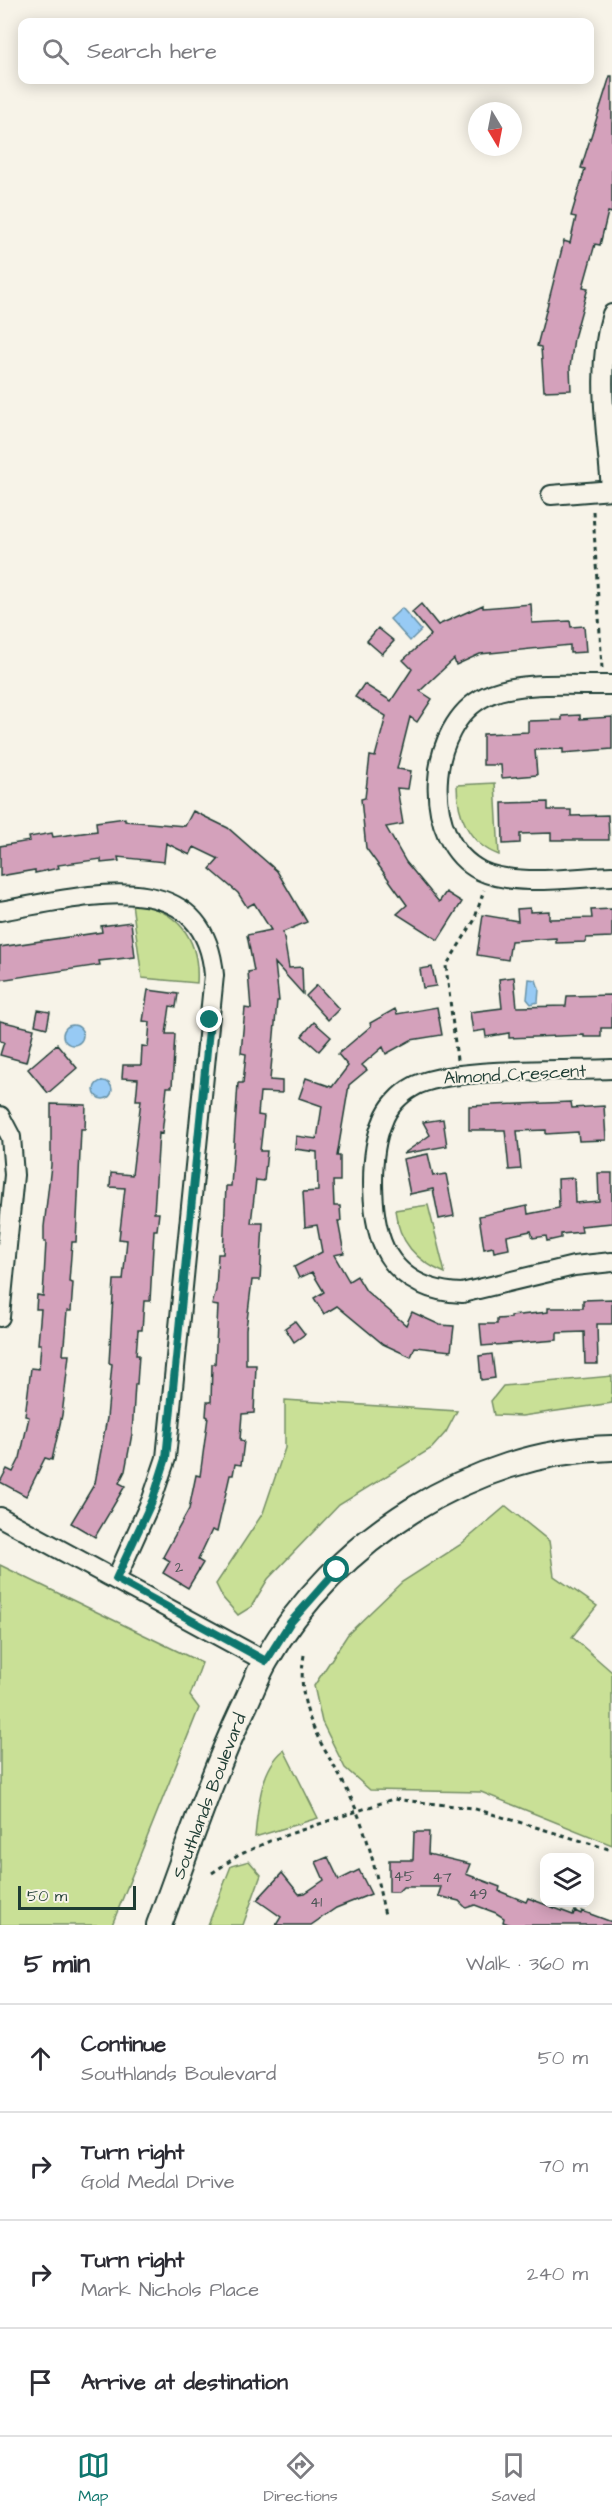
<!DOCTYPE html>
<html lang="en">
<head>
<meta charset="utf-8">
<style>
  :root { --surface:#fff; --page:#f2f2f3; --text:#2b2b33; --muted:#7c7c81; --line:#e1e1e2; --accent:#0f766e }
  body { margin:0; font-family:"Architects Daughter",sans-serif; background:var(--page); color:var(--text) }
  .controls { position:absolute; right:18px; bottom:18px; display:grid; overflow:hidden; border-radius:12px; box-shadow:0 3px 15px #0003 }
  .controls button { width:54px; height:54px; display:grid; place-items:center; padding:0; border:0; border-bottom:2px solid var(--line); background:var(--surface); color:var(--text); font:30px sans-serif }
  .compass { position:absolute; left:468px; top:102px; width:54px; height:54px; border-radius:50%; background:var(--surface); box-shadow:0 3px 15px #0003; rotate:170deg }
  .scale { position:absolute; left:18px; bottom:15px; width:118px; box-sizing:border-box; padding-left:6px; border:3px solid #1f3d34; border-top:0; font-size:16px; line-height:21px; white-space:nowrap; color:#1f3d34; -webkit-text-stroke:4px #f7f3e8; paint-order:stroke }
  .stop { position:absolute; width:18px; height:18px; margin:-14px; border:4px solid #0f766e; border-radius:50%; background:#fff }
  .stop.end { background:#0f766e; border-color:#fff; box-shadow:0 2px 6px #0008 }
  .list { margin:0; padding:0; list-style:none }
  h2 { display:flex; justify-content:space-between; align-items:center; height:78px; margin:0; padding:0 24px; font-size:26px }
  h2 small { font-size:20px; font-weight:400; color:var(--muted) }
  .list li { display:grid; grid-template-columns:39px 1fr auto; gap:18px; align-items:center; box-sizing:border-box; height:108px; padding:0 24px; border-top:2px solid var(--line) }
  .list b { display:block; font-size:22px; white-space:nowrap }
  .list p { margin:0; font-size:20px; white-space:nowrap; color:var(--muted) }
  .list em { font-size:20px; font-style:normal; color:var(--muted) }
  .icon { flex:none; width:33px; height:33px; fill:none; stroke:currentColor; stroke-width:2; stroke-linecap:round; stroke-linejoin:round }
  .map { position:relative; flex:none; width:612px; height:1925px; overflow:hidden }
  .search { position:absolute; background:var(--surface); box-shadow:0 3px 15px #0003; left:18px; right:18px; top:18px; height:66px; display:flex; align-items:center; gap:15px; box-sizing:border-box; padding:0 21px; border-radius:12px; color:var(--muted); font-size:22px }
  .sheet { height:510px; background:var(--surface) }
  nav { display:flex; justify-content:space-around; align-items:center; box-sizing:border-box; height:84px; border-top:2px solid var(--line); background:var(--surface); font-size:16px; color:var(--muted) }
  nav a { display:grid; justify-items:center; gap:3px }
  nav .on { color:var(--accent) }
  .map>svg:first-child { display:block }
</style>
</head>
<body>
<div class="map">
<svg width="612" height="1925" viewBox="0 0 612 1925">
  <rect width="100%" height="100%" fill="#f7f3e8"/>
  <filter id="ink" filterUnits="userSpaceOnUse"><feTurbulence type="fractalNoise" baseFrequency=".0167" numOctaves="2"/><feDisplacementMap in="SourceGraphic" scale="12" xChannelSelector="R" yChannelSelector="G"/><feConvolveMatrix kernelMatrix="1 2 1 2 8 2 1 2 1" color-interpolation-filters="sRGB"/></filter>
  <g filter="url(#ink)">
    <path fill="#c9e096" stroke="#748e65" stroke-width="1.5" d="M495 783 499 855C469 844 457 816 457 785Z
      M132 903C177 909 200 937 197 983L142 978Z
      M428 1205 445 1273C416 1261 399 1242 395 1210Z
      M612 1376V1403L522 1416 494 1415 491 1401 503 1386Z
      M285 1400 457 1411 446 1432 432 1448 339 1505 268 1579 251 1607 238 1615 223 1598 216 1584 263 1513 285 1448Z
      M506 1506 549 1541 554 1576 597 1606 572 1637 612 1672V1845L481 1792 370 1790 345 1768 322 1722 314 1686 348 1634 402 1582 460 1545Z
      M0 1565 202 1663 190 1696 199 1708 112 1925H0Z
      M284 1750 318 1818 255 1837C258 1808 260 1769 284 1750Z
      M249 1861 261 1875 243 1925H208L231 1866Z"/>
    <path fill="#97caf4" stroke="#6792a7" stroke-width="1.5" d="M402 608 421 630 410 641 390 619Z
      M529 979 536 980 539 989 538 1002 531 1004 527 999Z
      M63 1035a10 10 0 1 1 20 0a10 10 0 1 1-20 0Z
      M94 1090a9 9 0 1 1 18 0a9 9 0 1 1-18 0Z"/>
    <path fill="#d4a1bb" stroke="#1f3d34" stroke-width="1.5" d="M610 76H612V213L608 212 600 245 595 244 583 287 588 288 574 338 570 368 571 390 544 391 541 347 537 346 564 241 570 243 576 217 571 216 585 169 581 168Z
      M421 604 438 625 483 605V608L531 604 532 623 570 621 571 627 584 626 586 652 570 653V645L480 654 456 665 454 659 420 691 432 699 417 722 410 717 397 769 411 771 408 789 397 788 403 824 386 827 406 862 439 902 446 892 462 902 438 940 397 914 407 905 366 848 361 799 365 798 370 756 375 757 386 716 355 697 364 684 391 701 412 669 403 660 431 635 412 612Z
      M378 628 394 641 382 654 367 641Z
      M580 715V719L612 717V749L563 753V749L535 750 537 775 502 778 501 765H483V734L528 732V721L562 720V716Z
      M548 802V810H571V816L608 815 609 840H551V833L520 834V843L503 844 502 803Z
      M193 811 228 828 277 871 307 922 283 932 289 968 302 967 303 994 275 963 279 1001H277L270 1080 282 1081V1093L260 1092 258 1115 264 1116 260 1151H267L264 1181 256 1180 251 1223H263L260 1280H252L246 1329V1365H256L254 1413 242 1414 240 1440 244 1441 241 1465 235 1464 233 1475H230L217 1532 212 1530 198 1560 203 1563 188 1588 163 1573 170 1561 163 1557 189 1509 196 1475 200 1476 208 1417 206 1416 207 1402H211L212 1364H215L218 1306 212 1305 216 1290 218 1254H223L226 1186H231L238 1083H243L246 1054 241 1053 245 1008 251 1009 248 972 254 971 247 935 271 930 254 903 247 907 238 893 210 869 219 859 194 847 190 855 166 843 164 862 118 857 119 861 101 863V859L58 865 59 868 35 873V870L0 876V846L30 841 29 837 52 833 53 837 97 831 96 822 125 818V821L185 826Z
      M530 908V912L549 911V919L592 918 591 910 612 909V937L586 938V942L556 943V938L511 941 508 960 477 955 483 915 518 921 517 909Z
      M131 922 135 957 99 961 100 965 0 980V947L102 932 101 926Z
      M432 967 436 986 423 988 420 969Z
      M514 977 517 1007 566 1006 567 996 612 995V1028H601V1037H584V1035L509 1038V1033L486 1037 485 1030 473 1032 470 1012 502 1008 499 979Z
      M317 985 339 1009 328 1020 306 996Z
      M148 990 178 994 176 1007 170 1006 166 1034H175L172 1087H167L162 1134 159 1133 154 1213H159L157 1230H154L150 1301H144L142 1330H138L136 1355H139L137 1384H135L132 1434 125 1471 119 1483 125 1486 95 1537 71 1523 95 1483 107 1418 112 1364 109 1363 114 1280H123L127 1240 119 1239 125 1188 110 1187 111 1173 132 1175 141 1100H136L138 1079 122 1078 123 1065H141L142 1046 148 1047 150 1022 143 1021Z
      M437 1007 442 1035 411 1040 386 1054 383 1047 362 1065 367 1070 349 1085 337 1156H340V1181H333L334 1206H340L341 1221H338L344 1253 334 1255 349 1281 357 1276 366 1291 406 1325 412 1312 440 1325 454 1326 451 1351 415 1347 411 1357 383 1344 337 1306 324 1314 314 1298 324 1292 312 1272 299 1278 294 1267 322 1252 317 1225 305 1227 303 1192 318 1191 317 1152 295 1149 296 1136 317 1139 322 1106 299 1098 306 1078 332 1087 348 1066 338 1054 371 1026 370 1023 395 1009 397 1014Z
      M38 1010 50 1012 47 1028 35 1025Z
      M0 1021 34 1029 26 1062 0 1055 4 1042 0 1041Z
      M314 1022 331 1037 319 1051 302 1036Z
      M57 1044 77 1068 48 1093 28 1069Z
      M571 1102 572 1108 604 1106 606 1140 579 1141 578 1132 546 1134V1130L517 1131 521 1169 509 1170 505 1130H469V1106Z
      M51 1104 86 1105 85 1129H81L76 1242H72L69 1282 73 1283 71 1311H67L63 1355H69L62 1415 52 1460 45 1458 26 1496 0 1482 7 1469 13 1472 20 1458 29 1417 25 1416 31 1368 39 1369 41 1344H38L41 1309H36L37 1295 43 1296 46 1242H44V1227L51 1165Z
      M443 1119 447 1146 403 1154 430 1135 423 1122Z
      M428 1154 433 1176 446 1174 454 1216 439 1219 433 1189 410 1194 403 1159Z
      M598 1173H612V1223L581 1226 582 1232 561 1234V1238L547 1241 546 1236 533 1238 531 1231 507 1236 509 1249 494 1252 493 1247 484 1249 479 1216 527 1206 528 1214 559 1208 558 1179 574 1178 575 1203 599 1201Z
      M612 1299V1324H597L598 1364H585L584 1332 557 1333V1340L482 1346 480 1324H497V1319L511 1318V1316L548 1312V1308H583V1300Z
      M295 1321 305 1334 294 1342 285 1328Z
      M492 1354 495 1378 481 1380 479 1356Z
      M414 1832H429L428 1854 470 1864 466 1874 500 1887 499 1891 526 1902 528 1898 573 1915 575 1911 581 1914 582 1911 612 1922V1925H511L503 1922 504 1918 496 1913 475 1905 466 1908 459 1901 438 1896 441 1887H403L398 1892H389V1860H413Z
      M328 1857 339 1880 359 1870 371 1894 336 1908 311 1925H276L281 1917 257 1900 282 1873 299 1894 305 1893 324 1880 316 1862Z"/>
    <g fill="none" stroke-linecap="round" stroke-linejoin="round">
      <g stroke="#1f3d34" stroke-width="22">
        <path id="street" d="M611 489C607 434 595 369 612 314
          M551 495 612 490
          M612 685C576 686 518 680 486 696 426 725 419 840 481 871 514 887 576 877 612 876
          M0 911C76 899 204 858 214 975L166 1458 152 1499 116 1579
          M612 1069C568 1071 446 1067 413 1087 400 1094 388 1107 383 1121 369 1153 369 1224 388 1255 404 1281 432 1292 462 1293L574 1266 612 1262
          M0 1116 11 1137 14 1175 0 1317
          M0 1517 265 1661"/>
      </g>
      <g stroke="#1f3d34" stroke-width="28">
        <path id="secondary" d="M159 1925C186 1853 210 1779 243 1709 251 1693 257 1675 266 1660 335 1540 472 1451 612 1448"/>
      </g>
      <path stroke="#1f3d34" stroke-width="3" stroke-dasharray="4.5 4.5" stroke-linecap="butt" d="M593 511 602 669
        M457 1060 446 966 474 921 484 890
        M304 1655C293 1723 335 1755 357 1812 371 1845 377 1880 385 1915
        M212 1873 239 1855 272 1840 393 1799 472 1808 612 1850"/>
      <use href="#street" stroke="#f7f3e8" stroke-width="18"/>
      <use href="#secondary" stroke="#f7f3e8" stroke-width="24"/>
    </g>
  </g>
  <g fill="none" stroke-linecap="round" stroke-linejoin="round" filter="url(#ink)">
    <path stroke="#0f766e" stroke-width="8" d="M210 1020 166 1458 153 1499 116 1579 266 1661 290 1623 337 1570"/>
  </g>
  <g text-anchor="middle" stroke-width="4.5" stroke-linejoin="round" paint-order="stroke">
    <g font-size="15" fill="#4c5656">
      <text x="179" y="1572">2</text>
      <text x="404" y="1881">45</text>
      <text x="442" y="1882">47</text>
      <text x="478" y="1899">49</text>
      <text x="316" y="1907">41</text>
    </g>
    <g font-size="18" fill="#1f3d34" stroke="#f7f3e8">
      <text transform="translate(515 1074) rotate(-3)" y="6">Almond Crescent</text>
      <text transform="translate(209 1796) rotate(-69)" y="6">Southlands Boulevard</text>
    </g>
  </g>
</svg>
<div class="controls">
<button><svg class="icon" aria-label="layers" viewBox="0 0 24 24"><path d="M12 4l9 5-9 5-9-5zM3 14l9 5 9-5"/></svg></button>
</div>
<svg class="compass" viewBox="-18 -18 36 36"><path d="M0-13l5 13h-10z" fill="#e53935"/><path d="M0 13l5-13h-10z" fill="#7c7c81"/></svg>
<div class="scale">50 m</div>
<div class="stop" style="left:337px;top:1570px"></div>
<div class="stop end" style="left:210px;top:1020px"></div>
<div class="search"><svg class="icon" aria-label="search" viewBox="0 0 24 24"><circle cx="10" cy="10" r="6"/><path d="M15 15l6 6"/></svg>Search here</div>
</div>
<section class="sheet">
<h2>5 min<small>Walk · 360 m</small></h2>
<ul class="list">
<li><svg class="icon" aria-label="ahead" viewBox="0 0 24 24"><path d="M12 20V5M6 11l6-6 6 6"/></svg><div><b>Continue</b><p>Southlands Boulevard</p></div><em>50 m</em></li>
<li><svg class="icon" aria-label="right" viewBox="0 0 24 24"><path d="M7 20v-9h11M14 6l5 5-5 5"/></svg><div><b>Turn right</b><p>Gold Medal Drive</p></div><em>70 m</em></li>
<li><svg class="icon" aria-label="right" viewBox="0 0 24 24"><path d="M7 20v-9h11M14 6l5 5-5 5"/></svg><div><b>Turn right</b><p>Mark Nichols Place</p></div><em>240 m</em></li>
<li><svg class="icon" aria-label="arrive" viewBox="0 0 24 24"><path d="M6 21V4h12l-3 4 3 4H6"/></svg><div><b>Arrive at destination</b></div></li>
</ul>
</section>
<nav>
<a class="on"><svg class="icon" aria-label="map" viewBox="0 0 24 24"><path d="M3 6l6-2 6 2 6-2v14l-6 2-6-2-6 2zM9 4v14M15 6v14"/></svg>Map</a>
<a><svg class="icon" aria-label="directions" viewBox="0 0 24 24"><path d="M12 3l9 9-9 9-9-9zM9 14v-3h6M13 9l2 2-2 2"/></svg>Directions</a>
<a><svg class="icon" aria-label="saved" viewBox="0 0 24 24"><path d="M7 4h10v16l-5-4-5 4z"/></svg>Saved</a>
</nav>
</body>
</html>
